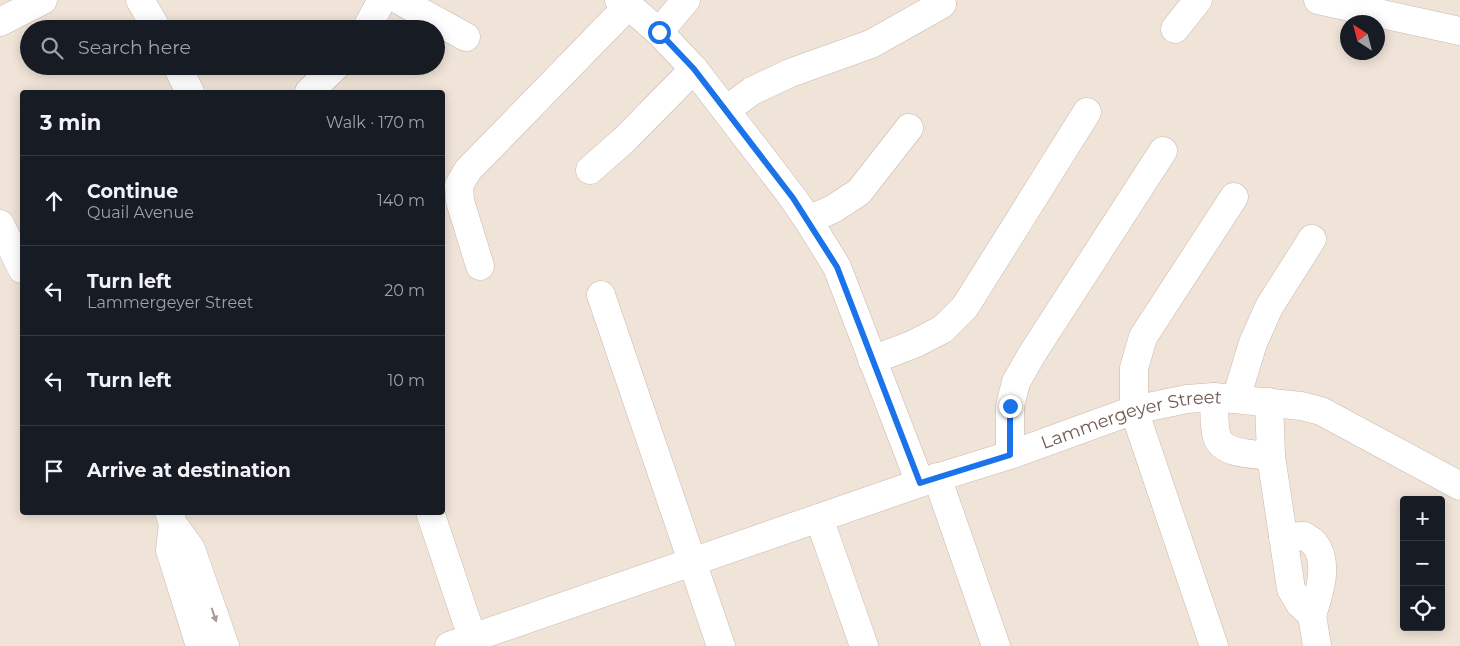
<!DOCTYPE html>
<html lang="en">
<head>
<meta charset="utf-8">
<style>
  :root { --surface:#171b24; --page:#242831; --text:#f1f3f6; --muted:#9ea1a6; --line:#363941 }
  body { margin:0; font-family:Montserrat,sans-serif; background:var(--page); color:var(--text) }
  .controls { position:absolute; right:15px; bottom:15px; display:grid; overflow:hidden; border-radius:5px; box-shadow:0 2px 12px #0003 }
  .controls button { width:45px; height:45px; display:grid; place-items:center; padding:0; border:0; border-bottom:1px solid var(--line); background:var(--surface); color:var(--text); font:25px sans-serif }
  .compass { position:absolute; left:1340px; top:15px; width:45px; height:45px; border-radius:50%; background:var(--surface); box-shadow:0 2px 12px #0003; rotate:324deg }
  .stop { position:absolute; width:15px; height:15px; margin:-11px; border:4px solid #1a73e8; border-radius:50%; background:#fff }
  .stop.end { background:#1a73e8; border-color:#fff; box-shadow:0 1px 5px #0008 }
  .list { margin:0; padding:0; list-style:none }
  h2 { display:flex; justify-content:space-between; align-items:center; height:65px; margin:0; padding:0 20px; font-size:21px }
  h2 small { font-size:16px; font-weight:400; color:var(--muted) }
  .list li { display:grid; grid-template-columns:32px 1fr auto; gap:15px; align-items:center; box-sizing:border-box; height:90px; padding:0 20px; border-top:1px solid var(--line) }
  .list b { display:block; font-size:19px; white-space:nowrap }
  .list p { margin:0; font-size:16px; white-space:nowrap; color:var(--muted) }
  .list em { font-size:16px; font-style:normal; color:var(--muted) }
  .icon { flex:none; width:28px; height:28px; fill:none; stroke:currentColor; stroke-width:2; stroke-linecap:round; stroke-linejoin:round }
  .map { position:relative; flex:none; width:1460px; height:646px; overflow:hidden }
  .search { position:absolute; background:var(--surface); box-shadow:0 2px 12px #0003; left:20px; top:20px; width:425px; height:55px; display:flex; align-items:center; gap:12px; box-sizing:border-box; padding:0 18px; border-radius:28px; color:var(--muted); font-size:19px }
  .panel { position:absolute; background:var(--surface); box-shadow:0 2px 12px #0003; left:20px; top:90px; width:425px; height:425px; border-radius:5px }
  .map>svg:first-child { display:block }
</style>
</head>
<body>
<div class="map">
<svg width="1460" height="646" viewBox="0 0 1460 646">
  <rect width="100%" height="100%" fill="#faf1e8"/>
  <path fill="#f0e3d7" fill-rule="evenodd" d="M0 0H1460V646H0ZM1348 22H1378V52H1348ZM29 29H436V66H29ZM22 92H442V512H22ZM1404 500H1441V627H1404Z"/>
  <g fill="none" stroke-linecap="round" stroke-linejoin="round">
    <g stroke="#cab9af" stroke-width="29">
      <g id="minor">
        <path d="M140 0 157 29"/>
        <path d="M399 0 466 37"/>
        <path d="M619 0 637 13 659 32 694 69 793 198 808 220 837 267 920 483"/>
        <path d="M1318 0 1460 31"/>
        <path d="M0 22 43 0"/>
        <path d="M366 29 382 0"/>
        <path d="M1175 29 1198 0"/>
        <path d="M659 32 686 0"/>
        <path d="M177 66 190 92"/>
        <path d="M309 92 336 66"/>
        <path d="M726 110 752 91 790 73 871 44 942 4"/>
        <path d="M590 170 624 140 694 69"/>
        <path d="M808 220 833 209 859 192 909 128"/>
        <path d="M0 224 22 269"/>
        <path d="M480 266 460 201 459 185 468 170 628 6"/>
        <path d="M601 295 721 646"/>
        <path d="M872 360 914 344 943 329 965 307 1087 112"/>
        <path d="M1214 397C1215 409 1213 425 1217 437 1223 455 1255 454 1271 456"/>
        <path d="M1236 399 1253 343 1269 307 1312 239"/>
        <path d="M1269 402 1271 456 1291 589 1300 604 1312 615 1317 646"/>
        <path d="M1010 455V406L1016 382 1032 354 1163 151"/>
        <path d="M937 477 996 646"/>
        <path d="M169 512 173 524 191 549 225 646"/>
        <path d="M430 512 475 646"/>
        <path d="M819 518 864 646"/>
        <path d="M173 524 170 550 200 646"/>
        <path d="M1283 537 1304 536C1307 538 1311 540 1314 543 1330 562 1319 595 1312 615"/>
        <path id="s1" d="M449 646 920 483 1010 455 1134 410 1187 399 1214 397 1301 406 1321 411 1460 486"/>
        <path d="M1214 646 1134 410V368L1143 337 1234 197"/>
      </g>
    </g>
    <use href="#minor" stroke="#fff" stroke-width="28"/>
  </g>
  <defs><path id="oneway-solid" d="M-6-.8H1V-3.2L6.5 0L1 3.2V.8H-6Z" transform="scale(1.25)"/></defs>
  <use fill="#a99b95" href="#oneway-solid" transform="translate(214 615) rotate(71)"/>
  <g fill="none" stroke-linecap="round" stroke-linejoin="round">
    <path stroke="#1a73e8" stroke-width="6" d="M659 32 694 69 793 198 837 267 920 483 1010 455V406"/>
  </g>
  <g text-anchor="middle" stroke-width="4" stroke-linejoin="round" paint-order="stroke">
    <g font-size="18" fill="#70594f" stroke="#fdf6ed">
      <text dy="6" stroke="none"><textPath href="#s1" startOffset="720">Lammergeyer Street</textPath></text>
    </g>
  </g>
</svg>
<div class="controls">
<button>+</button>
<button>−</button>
<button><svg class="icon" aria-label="locate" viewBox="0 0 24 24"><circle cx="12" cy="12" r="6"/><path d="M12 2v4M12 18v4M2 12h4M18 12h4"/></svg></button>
</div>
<svg class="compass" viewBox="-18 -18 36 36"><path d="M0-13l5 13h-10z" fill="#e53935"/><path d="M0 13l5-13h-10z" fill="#9ea1a6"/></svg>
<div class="stop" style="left:659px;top:32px"></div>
<div class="stop end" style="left:1010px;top:406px"></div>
<div class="search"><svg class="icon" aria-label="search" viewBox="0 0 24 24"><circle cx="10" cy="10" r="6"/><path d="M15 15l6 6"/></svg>Search here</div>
<section class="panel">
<h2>3 min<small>Walk · 170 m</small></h2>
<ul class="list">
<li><svg class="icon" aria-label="ahead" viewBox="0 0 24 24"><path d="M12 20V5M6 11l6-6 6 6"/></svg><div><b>Continue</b><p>Quail Avenue</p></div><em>140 m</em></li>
<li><svg class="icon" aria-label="left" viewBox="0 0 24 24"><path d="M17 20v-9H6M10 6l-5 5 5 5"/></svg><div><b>Turn left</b><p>Lammergeyer Street</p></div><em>20 m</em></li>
<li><svg class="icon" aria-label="left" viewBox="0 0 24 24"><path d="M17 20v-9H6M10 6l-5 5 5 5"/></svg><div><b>Turn left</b></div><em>10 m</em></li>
<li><svg class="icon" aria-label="arrive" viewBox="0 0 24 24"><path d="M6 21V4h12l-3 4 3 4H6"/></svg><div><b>Arrive at destination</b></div></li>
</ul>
</section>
</div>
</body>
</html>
